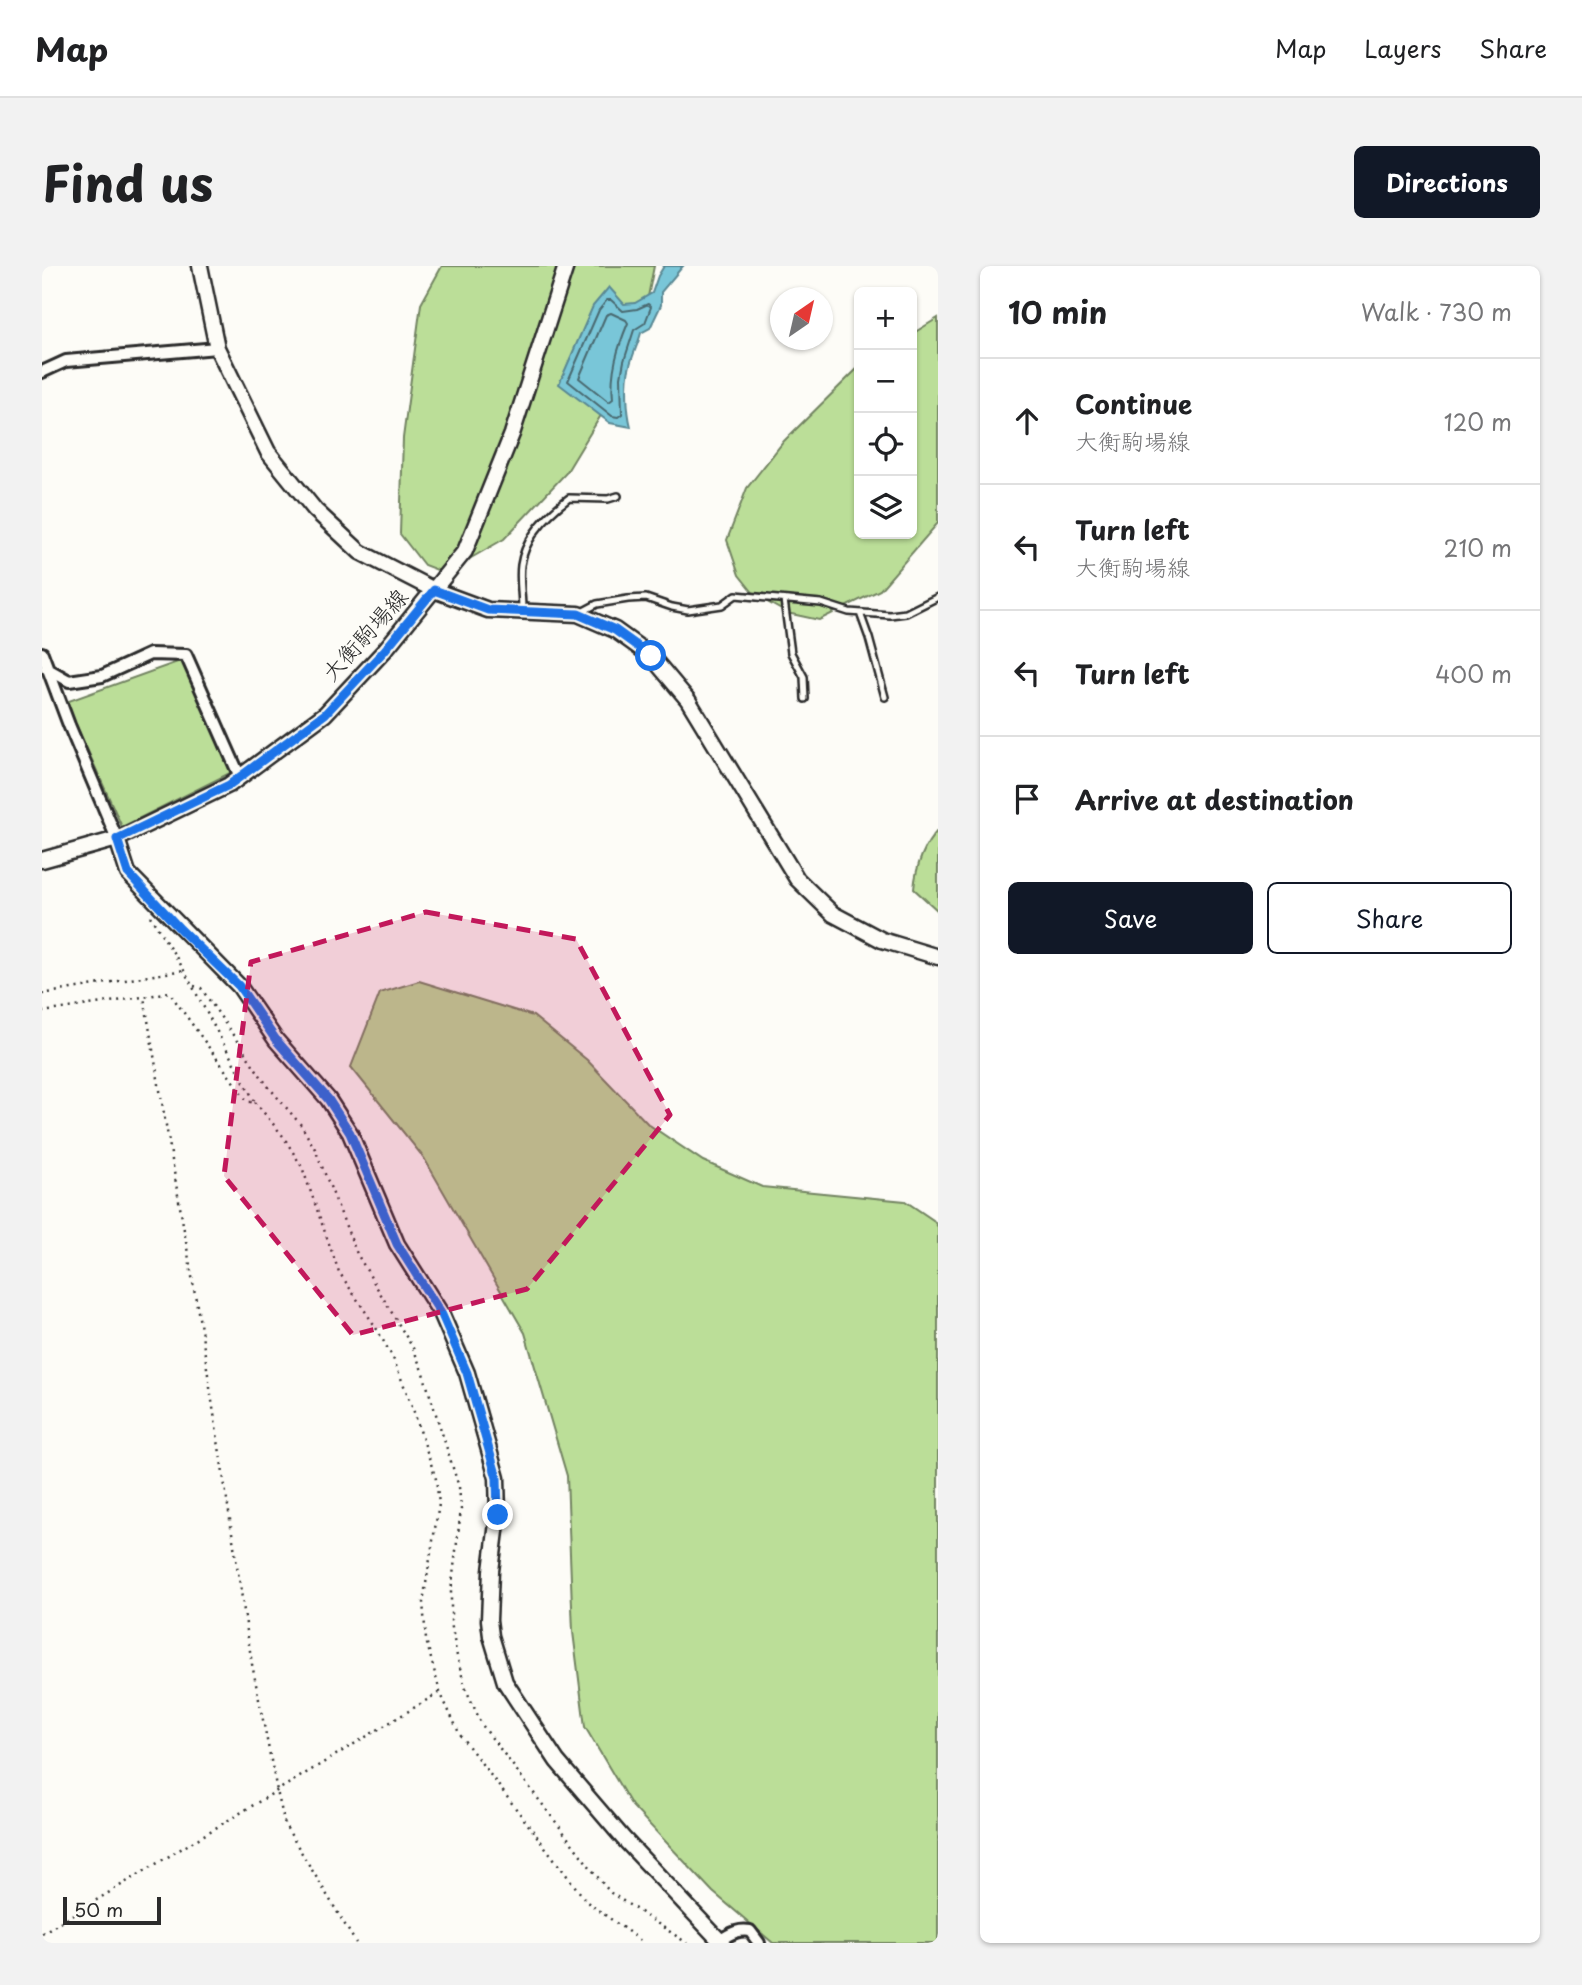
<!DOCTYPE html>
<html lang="en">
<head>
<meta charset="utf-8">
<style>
  :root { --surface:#fff; --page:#f2f2f2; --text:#202124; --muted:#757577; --line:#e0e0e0; --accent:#111827 }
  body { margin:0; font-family:"Playpen Sans","Klee One",sans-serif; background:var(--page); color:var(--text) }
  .controls { position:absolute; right:21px; top:21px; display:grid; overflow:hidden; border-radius:10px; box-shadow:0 2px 5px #0004 }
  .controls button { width:63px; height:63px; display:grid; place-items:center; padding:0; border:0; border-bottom:2px solid var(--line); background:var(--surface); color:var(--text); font:35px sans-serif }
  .compass { position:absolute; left:728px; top:21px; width:63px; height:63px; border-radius:50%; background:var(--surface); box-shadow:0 2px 5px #0004; rotate:34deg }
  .scale { position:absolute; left:21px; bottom:18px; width:98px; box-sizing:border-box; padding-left:7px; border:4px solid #2b2b2b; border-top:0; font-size:19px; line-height:24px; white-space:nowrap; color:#2b2b2b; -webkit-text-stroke:5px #fdfcf7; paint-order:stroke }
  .stop { position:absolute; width:21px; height:21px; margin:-16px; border:5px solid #1a73e8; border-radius:50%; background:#fff }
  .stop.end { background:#1a73e8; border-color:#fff; box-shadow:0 2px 7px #0008 }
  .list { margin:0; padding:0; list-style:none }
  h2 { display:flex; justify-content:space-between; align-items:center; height:91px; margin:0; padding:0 28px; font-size:30px }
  h2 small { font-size:23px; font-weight:400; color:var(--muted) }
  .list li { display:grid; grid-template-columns:46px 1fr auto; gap:21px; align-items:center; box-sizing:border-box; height:126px; padding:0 28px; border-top:2px solid var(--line) }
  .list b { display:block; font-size:26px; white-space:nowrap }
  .list p { margin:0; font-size:23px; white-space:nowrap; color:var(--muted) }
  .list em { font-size:23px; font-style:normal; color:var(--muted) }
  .actions { display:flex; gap:14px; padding:21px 28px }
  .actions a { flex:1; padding:16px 0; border:2px solid var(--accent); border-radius:10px; text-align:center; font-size:24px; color:var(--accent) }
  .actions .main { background:var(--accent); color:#fff }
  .icon { flex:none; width:38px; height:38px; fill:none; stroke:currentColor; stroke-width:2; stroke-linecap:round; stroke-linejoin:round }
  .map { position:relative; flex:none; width:896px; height:1677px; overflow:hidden; border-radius:10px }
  header { display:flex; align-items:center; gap:42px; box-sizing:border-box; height:98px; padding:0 35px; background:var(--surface); border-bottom:2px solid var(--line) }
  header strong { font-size:33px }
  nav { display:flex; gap:38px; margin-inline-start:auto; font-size:24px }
  .intro { display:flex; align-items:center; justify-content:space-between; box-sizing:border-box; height:168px; padding:0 42px }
  h1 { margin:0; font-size:49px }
  .button { padding:18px 32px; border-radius:10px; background:var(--accent); color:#fff; font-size:24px; font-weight:700 }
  main { display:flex; gap:42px; padding:0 42px }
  aside { flex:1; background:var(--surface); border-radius:10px; box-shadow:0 2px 5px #0004 }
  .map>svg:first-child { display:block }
</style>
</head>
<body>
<header>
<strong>Map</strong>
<nav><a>Map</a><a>Layers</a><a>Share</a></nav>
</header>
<div class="intro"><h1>Find us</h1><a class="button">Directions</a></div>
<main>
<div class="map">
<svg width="896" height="1677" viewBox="0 0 896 1677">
  <rect width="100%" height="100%" fill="#fdfcf7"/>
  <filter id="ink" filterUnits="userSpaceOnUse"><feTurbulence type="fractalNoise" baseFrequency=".0143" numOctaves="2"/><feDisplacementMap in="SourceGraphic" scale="14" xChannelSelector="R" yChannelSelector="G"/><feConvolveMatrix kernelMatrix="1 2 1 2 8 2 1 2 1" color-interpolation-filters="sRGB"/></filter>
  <g filter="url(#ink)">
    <path fill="#bbde98" stroke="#738462" stroke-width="2" d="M400 0H612L604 41 570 131 524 207 462 273 403 307 382 299 358 268 361 172 379 38Z
      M896 52V257L838 324 777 354 745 347 713 329 697 309 685 274 705 222 742 175 817 101V268H870V68Z
      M141 394 190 506 80 561 24 436Z
      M896 564V645L872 623C874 601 881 580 896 564Z
      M377 715 491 750 545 794 606 858 661 895 720 921 863 935 891 954 896 961V1677H731L671 1626 590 1540 543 1461 531 1366 525 1210 483 1067 382 892 309 801 338 727Z"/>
    <path fill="#79c6d8" stroke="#5a8893" stroke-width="2" d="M622 0H641L619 26V39L608 62 599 67C596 78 591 88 588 99 583 116 585 145 589 161L568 157 517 118 551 40 567 21 582 38 593 37 610 27 616 10Z"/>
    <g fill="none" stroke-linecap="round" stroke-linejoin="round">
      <path stroke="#4a6970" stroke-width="2" d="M565 34H569L581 45 595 43 606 38 609 41 603 57 592 64 582 95 579 111 580 148 576 151 570 150 526 115 557 44Z
        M569 47 584 54 586 57C576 81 568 106 571 133L567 136 537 112 564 49Z"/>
      <g stroke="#2b2b2b" stroke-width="10">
        <path id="lane" d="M742 334 749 387 762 411 763 433
          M480 343C480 329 477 313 479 299 483 271 506 248 527 232L566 233 576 230
          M538 347 555 338 586 333 604 332 630 341 646 344 680 339 694 329 779 337 807 346 848 349 864 347 896 331
          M818 347 827 372 843 431"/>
      </g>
      <g stroke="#2b2b2b" stroke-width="16">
        <path id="street" d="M0 106 24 95 175 82
          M0 387 27 459 75 573
          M4 402 27 415 60 410 108 388 144 389 198 511
          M678 1674C689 1668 695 1663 708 1665L717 1677"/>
      </g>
      <g stroke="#2b2b2b" stroke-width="19">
        <path id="secondary" d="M158 0 175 82 226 186 273 244 318 286 392 324 446 344 536 348 573 364 609 390 646 434 755 613 791 648 840 674 896 691
          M75 573 86 607 197 720 234 774 286 833 308 867 355 978 400 1049 425 1107 455 1212 456 1249 449 1305 447 1354 449 1370 463 1416 515 1495 581 1572 680 1677
          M0 594 75 573 187 519 283 448 342 385 423 285 470 168 524 0"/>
      </g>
      <path stroke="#2b2b2b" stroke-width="2.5" stroke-dasharray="2 5" stroke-linecap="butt" d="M108 650 139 699 213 836H206L127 726 102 731 160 1069 210 1398 235 1525 243 1559 314 1677
        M152 720 159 722 225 819 259 859 273 883 315 988 372 1084 381 1107 417 1221 419 1243 409 1326V1356L414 1386 423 1421 440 1459 561 1618 569 1627 645 1677
        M0 728 142 704
        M0 746 101 731
        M213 836 241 870 260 901 297 1006 333 1060 351 1092 369 1137 394 1213 397 1238 381 1336 384 1374 398 1426 418 1469 545 1636 602 1677
        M0 1667 398 1426"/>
      <use href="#lane" stroke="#fdfcf7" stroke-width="5"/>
      <use href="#street" stroke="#fdfcf7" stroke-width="10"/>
      <use href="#secondary" stroke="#fdfcf7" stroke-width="14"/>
    </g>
  </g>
  <g fill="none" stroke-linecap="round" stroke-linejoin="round" filter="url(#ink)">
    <path stroke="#1a73e8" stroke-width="9" d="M456 1249 455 1212 425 1107 400 1049 355 978 308 867 286 833 234 774 197 720 138 663 86 607 75 573 187 519 283 448 342 385 392 324 446 344 536 348 573 364 609 390"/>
  </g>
  <path fill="#c2185b" fill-opacity="0.2" stroke="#c2185b" stroke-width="5" stroke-dasharray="14 9" stroke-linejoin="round" d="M384 646 534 673 628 849 485 1023 311 1069 182 910 209 696Z"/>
  <g text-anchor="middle" stroke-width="5" stroke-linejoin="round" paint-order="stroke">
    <g font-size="23" fill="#2b2b2b" stroke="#fdfcf7">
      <text transform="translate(323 369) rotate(-48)" y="8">大衡駒場線</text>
    </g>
  </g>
</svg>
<div class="controls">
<button>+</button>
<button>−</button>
<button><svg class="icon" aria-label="locate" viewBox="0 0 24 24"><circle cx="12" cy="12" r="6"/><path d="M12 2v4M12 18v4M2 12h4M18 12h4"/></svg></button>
<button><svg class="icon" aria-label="layers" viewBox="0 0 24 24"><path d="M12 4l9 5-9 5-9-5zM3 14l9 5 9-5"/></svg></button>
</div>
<svg class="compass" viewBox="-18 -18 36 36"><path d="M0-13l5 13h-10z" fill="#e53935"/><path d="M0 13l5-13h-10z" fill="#757577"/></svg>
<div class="scale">50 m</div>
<div class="stop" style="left:609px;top:390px"></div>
<div class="stop end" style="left:456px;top:1249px"></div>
</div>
<aside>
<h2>10 min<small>Walk · 730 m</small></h2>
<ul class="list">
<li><svg class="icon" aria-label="ahead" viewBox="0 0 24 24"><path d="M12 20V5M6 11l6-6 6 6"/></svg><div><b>Continue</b><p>大衡駒場線</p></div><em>120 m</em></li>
<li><svg class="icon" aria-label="left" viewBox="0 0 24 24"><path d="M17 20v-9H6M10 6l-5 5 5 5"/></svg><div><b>Turn left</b><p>大衡駒場線</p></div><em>210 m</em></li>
<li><svg class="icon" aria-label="left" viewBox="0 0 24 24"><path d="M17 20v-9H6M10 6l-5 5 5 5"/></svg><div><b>Turn left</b></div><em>400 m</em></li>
<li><svg class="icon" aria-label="arrive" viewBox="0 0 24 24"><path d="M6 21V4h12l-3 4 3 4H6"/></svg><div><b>Arrive at destination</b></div></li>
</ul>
<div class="actions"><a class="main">Save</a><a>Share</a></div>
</aside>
</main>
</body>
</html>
